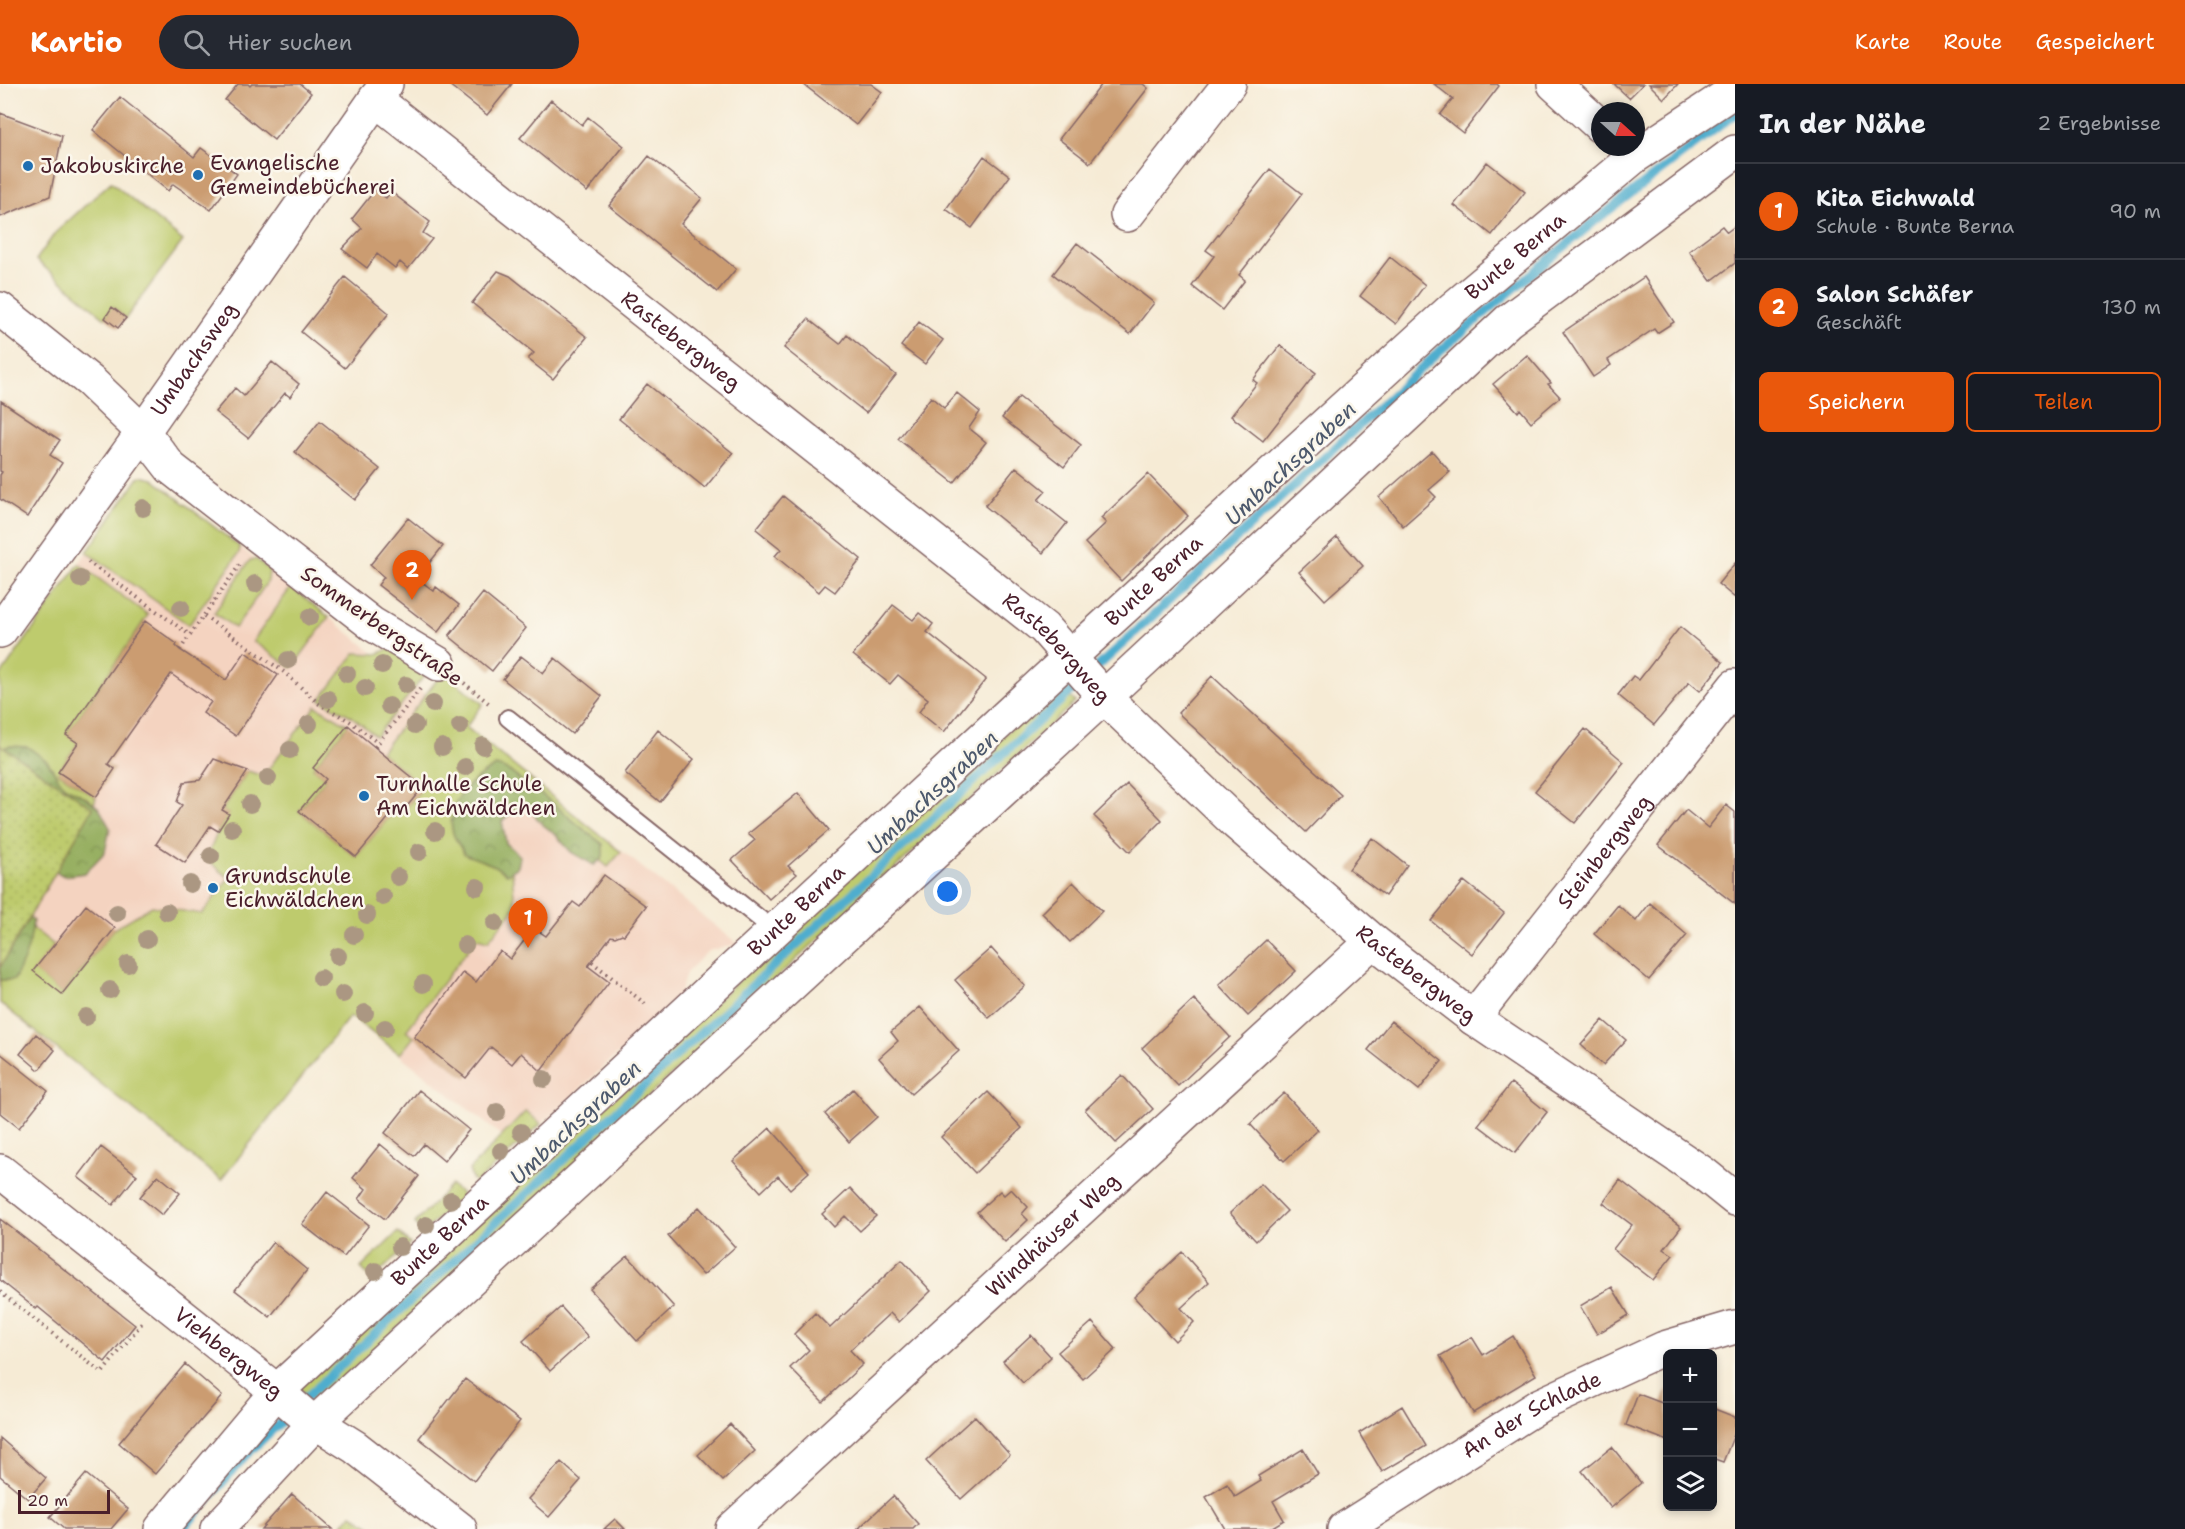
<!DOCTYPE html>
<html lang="de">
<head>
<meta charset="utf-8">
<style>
  :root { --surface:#171b24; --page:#242831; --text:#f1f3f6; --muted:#9ea1a6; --line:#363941; --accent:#ea580c }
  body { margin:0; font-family:"Shantell Sans",sans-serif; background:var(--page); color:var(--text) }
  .controls { position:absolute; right:18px; bottom:18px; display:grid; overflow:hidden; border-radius:9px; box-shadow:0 3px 9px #0003 }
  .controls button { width:54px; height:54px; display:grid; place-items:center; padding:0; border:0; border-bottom:2px solid var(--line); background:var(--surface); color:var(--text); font:30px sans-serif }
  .compass { position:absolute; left:1591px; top:18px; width:54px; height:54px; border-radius:50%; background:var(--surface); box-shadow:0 3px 9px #0003; rotate:111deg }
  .scale { position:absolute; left:18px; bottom:15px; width:92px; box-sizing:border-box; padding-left:6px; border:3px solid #4a1f2b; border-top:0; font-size:16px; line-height:21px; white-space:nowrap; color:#4a1f2b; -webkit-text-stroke:4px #fbf7ec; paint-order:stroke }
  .you { position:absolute; left:948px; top:808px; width:21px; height:21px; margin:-15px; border:4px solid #fff; border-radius:50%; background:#1a73e8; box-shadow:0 0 0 9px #1a73e833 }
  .badge { display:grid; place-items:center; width:39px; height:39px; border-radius:50%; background:var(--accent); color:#fff; font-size:20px; font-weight:700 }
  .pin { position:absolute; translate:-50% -50px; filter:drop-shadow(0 2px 3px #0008) }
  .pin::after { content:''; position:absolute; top:32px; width:21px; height:18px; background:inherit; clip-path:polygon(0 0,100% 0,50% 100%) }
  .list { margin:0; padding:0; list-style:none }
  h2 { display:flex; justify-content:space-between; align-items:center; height:78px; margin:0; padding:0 24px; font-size:26px }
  h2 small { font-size:20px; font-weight:400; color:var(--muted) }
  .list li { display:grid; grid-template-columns:39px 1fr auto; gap:18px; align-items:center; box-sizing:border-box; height:96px; padding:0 24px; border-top:2px solid var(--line) }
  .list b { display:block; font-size:22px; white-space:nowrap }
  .list p { margin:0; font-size:20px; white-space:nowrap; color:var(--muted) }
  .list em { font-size:20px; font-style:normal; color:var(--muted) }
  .actions { display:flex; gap:12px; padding:18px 24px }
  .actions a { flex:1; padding:14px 0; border:2px solid var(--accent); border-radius:9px; text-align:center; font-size:21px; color:var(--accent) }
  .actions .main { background:var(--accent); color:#fff }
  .icon { flex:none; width:33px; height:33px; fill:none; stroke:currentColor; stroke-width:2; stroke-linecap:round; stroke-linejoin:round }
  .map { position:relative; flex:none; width:1735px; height:1445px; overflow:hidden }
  header { display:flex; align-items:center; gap:36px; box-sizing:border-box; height:84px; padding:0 30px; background:var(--accent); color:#fff }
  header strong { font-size:28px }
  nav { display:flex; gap:33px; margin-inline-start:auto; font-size:21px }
  .search { width:420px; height:54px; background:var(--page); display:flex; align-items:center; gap:15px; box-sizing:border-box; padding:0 21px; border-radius:33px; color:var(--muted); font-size:22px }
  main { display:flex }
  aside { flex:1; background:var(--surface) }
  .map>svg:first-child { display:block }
</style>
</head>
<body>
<header>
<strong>Kartio</strong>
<div class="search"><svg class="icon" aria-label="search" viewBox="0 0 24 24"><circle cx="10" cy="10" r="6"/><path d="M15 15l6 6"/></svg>Hier suchen</div>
<nav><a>Karte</a><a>Route</a><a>Gespeichert</a></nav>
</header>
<main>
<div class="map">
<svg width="1735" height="1445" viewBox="0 0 1735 1445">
  <defs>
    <pattern id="forest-crowns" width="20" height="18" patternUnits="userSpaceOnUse" patternTransform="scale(1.5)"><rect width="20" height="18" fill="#96af60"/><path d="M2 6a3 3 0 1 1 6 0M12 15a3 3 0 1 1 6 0" fill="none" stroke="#7c8e4f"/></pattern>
    <pattern id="park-dots" width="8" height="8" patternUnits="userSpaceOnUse" patternTransform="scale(1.5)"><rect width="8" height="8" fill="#becb6d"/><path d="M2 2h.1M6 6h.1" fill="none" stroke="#a5ae5f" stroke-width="1.8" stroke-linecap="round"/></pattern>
  </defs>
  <rect width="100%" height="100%" fill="#fbf7ec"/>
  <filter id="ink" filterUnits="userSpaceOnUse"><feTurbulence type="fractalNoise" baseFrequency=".0167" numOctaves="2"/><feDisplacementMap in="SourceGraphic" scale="12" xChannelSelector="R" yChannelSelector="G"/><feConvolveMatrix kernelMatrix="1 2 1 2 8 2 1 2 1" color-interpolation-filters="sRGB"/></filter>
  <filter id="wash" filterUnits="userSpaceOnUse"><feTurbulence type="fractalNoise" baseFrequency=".008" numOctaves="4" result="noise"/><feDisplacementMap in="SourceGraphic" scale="24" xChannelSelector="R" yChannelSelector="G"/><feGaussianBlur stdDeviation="1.35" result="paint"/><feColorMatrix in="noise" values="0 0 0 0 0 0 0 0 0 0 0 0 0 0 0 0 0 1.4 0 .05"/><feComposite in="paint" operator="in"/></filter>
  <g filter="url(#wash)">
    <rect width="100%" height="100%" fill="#f6ebd5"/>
    <path fill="#f4d3c0" d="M140 392 153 395 329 533 738 860 708 867 686 889 678 915 516 1063 350 932 221 1096 0 919V592Z"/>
    <path fill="#becb6d" stroke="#84754c" stroke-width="1.5" d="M111 98 183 157 126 234 113 223 105 234 36 176 55 149Z
      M140 392 153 395 240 463 239 469 189 541 87 468Z
      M256 475 269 486 268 497 235 544 214 529 250 476Z
      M79 480 148 531 67 650 78 659 58 688 96 713 93 724 26 839 54 861 34 887 62 910 115 844 152 822 202 830 229 794 211 779 208 771 218 747 228 730 222 726 248 687 263 692 316 622 348 641 313 684 326 695 299 727 356 773 399 721 405 725 423 703 381 668 443 588 483 620 466 643 621 768 608 783 518 710 485 750 511 774 515 824 488 857 477 854 406 947 414 953 400 970 350 932 221 1096 0 919V592Z
      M291 503 329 533 292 584 253 557Z
      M388 565 434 580 376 652 351 632 320 616 355 569 377 570Z
      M1059 600 1075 618 315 1320 298 1304Z
      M526 1027 541 1040 476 1099 472 1095 469 1086Z
      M451 1101 461 1109V1114L422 1149 415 1139Z
      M398 1148 410 1160 372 1195 361 1184Z"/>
    <path fill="url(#forest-crowns)" stroke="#706746" stroke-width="1.5" d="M9 662 28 663 47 677 64 702 85 713 99 724 110 744 105 768 85 789 64 792 38 778 0 665Z
      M496 682C514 687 510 690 524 698 553 716 575 741 603 760V774L594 781 571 768 555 750 542 740 530 726H515L502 737 506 759 520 772 518 783 507 790 493 781 464 770C461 763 455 756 453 749 444 718 472 695 496 682Z
      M0 820 19 823 33 836C31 859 25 876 14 896H0Z"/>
    <path fill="url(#park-dots)" stroke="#84754c" stroke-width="1.5" d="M0 661 93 724 0 884Z
      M352 1430 375 1445H339Z"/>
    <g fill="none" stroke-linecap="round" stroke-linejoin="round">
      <path stroke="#50adce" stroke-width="9" d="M183 1445 244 1373 312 1308 1442 265 1595 137 1735 30"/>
    </g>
    <g id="blocks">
      <path fill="#cb9c71" d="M238 0H248L250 2 252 0H300L311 9 274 56 225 16Z
        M448 0H512L487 31Z
        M803 0H871L882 8 856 41Z
        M1102 0H1143L1148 4 1090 79 1059 55Z
        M1434 0H1497L1499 2 1463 49 1440 31 1453 15Z
        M1614 0H1643L1629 14Z
        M1649 0H1678L1664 15Z
        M120 13 194 73 201 64 237 90 211 126 173 100 168 107 93 46Z
        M551 16 582 41 588 33 624 62 587 108 520 54Z
        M0 29 62 52 50 112 0 133Z
        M649 72 702 114 681 140 736 185 717 208 609 122Z
        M984 72 1010 92 972 144 946 125Z
        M1487 78 1525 108 1492 151 1454 121Z
        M1270 85 1302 110 1239 191 1245 196 1222 226 1192 202 1214 172 1206 166Z
        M375 106 386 114 391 108 430 138 423 149 432 155 408 185 400 178 395 184 377 170 367 184 342 165 362 144 352 135Z
        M1722 142 1727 148 1735 142V179L1711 197 1689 167Z
        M1077 159 1154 219 1130 250 1053 190Z
        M1390 173 1425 201 1396 240 1360 212Z
        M498 187 510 192 587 253 553 295 528 275 534 269 472 219Z
        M345 193 389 229 345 284 301 248Z
        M1644 193 1674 238 1657 249 1654 245 1608 276 1611 281 1593 293 1563 248Z
        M112 223 126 234 118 244 105 234Z
        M808 235 840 260 847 251 896 291 866 329 784 264Z
        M919 238 943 256 925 280 901 262Z
        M1280 261 1316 289 1263 357 1231 332 1257 299 1253 296Z
        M1527 271 1551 299 1548 300 1560 313 1531 338 1520 325 1518 328 1493 300Z
        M272 278 299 300 290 313 285 309 248 354 215 328 235 304 244 312Z
        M647 300 733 369 705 404 619 335Z
        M957 309 980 328 969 344 986 358 954 399 898 355 931 313 944 324Z
        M1019 313 1081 361 1064 383 1002 334Z
        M1 317 60 356 50 371 62 379 27 433 0 415V391L2 388 0 387Z
        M320 337 380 385 355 416 295 368Z
        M1432 367 1450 388 1429 406 1436 413 1403 442 1379 413Z
        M1016 383 1046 407 1038 416 1067 439 1043 469 985 422Z
        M1148 390 1188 432 1121 497 1085 459 1106 439 1101 434Z
        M783 412 861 475 835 508 825 501 819 508 775 472 781 465 756 445Z
        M408 434 443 462 417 494 434 507 436 503 459 521 438 548 378 501 384 493 370 481Z
        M1337 453 1363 482 1325 516 1299 488Z
        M1735 479V514L1718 500Z
        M483 509 526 544 492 587 449 552Z
        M893 521 913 536 919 529 933 540 927 548 986 595 944 648 919 628 928 615 898 591 890 600 853 571Z
        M145 537 177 560 176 562 180 566 226 596 245 568 278 591 236 652 203 629 211 618 171 590 108 680 115 685 96 713 58 688 78 659 66 651Z
        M1680 543 1723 578 1700 607 1689 598 1654 641 1618 611 1633 592 1639 596Z
        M521 572 543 589 555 574 602 612 572 650 503 595Z
        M1212 592 1341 711 1306 748 1178 629Z
        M348 641 423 703 404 726 399 721 356 773 299 727 326 695 313 684Z
        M1585 645 1624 678 1575 739 1535 707Z
        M658 646 694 675 660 718 625 689Z
        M214 675 248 687 222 726 229 730 218 747 210 742 185 779 156 760 182 721 177 718 184 698 200 696Z
        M1127 700 1162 736 1130 768 1094 732Z
        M798 709 829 746 788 782 797 790 769 815 732 776 755 756 748 750Z
        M1726 721 1735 728V820L1658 761 1686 726 1708 744Z
        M1372 754 1407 781 1385 812 1349 785Z
        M604 791 646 822 624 851 622 850 615 853 611 852 588 882 609 898 541 987 521 969 512 980 491 963 466 994 414 953 463 888 476 898 500 867 510 875 534 844 546 852 573 818 580 823Z
        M1464 797 1504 829 1472 870 1431 837Z
        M1073 798 1102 827 1070 858 1042 829Z
        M1650 819 1687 851 1649 896 1594 850 1618 821 1636 837Z
        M86 821 115 844 62 910 33 887Z
        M1266 856 1296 887 1248 932 1219 901Z
        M991 864 1025 902 989 934 955 896Z
        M1194 915 1230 953 1178 1002 1142 964Z
        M920 923 959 967 911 1010 879 974 898 957 891 948Z
        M1603 936 1626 956 1603 981 1581 961Z
        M1391 937 1442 977 1419 1006 1368 966Z
        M36 950 55 966 39 986 20 970Z
        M0 969 48 1007 19 1044 0 1029Z
        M1122 991 1153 1025 1116 1059 1085 1026Z
        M1511 999 1547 1028 1515 1069 1478 1041Z
        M853 1005 877 1033 849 1058 825 1030Z
        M419 1006 469 1046 444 1077 424 1060 414 1072 385 1049Z
        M988 1008 1022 1044 975 1089 941 1053Z
        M1284 1009 1318 1046 1284 1077 1250 1040Z
        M770 1044 809 1088 790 1105 778 1092 761 1108 733 1077Z
        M380 1060 419 1092 385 1135 359 1115 366 1105 353 1094Z
        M101 1063 137 1091 113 1121 78 1093Z
        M158 1091 180 1109 162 1131 140 1113Z
        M1620 1096 1681 1143 1664 1165 1673 1171 1653 1196 1613 1165 1632 1141 1603 1119Z
        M1261 1100 1287 1127 1256 1157 1230 1129Z
        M850 1104 876 1132 860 1147 845 1132 834 1143 822 1130Z
        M1011 1105 1028 1123 1022 1130 1028 1136 1005 1158 977 1128 1000 1107 1004 1111Z
        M327 1108 369 1141 344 1173 302 1140Z
        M699 1123 735 1163 703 1191 668 1152Z
        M0 1135 135 1241 105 1278 38 1223 36 1225 0 1196Z
        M273 1158 307 1186 270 1233 235 1206Z
        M1182 1168 1209 1198 1181 1224 1194 1238 1175 1257 1134 1213Z
        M628 1172 674 1223 637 1257 590 1205Z
        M902 1176 931 1207 899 1238 890 1229 850 1266 863 1280 823 1318 790 1284 809 1266 794 1250 815 1229 830 1244Z
        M1612 1203 1629 1231 1597 1250 1580 1222Z
        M561 1223 588 1253 550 1287 523 1257Z
        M1092 1238 1116 1265 1083 1295 1058 1268Z
        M1031 1251 1051 1273 1023 1299 1003 1277Z
        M1513 1252 1536 1291 1473 1329 1440 1272 1472 1253 1483 1271Z
        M185 1280 222 1312 155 1390 119 1359Z
        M465 1295 520 1337 474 1397 419 1354Z
        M1668 1304V1357L1626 1341 1638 1310 1662 1319Z
        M1402 1322 1426 1362 1382 1388 1359 1349Z
        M1712 1324 1735 1333V1348L1723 1378 1712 1374Z
        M975 1332 1010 1371 961 1415 926 1377Z
        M730 1340 755 1367 723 1397 698 1371Z
        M0 1354 46 1394 28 1415 0 1392Z
        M1612 1363 1641 1399 1611 1424 1582 1387Z
        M1303 1365 1318 1390 1273 1417 1284 1436 1269 1445H1225L1206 1413 1227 1400 1235 1413 1261 1397 1258 1392Z
        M561 1378 581 1396 549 1433 528 1415Z
        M86 1390 128 1425 111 1445H64L50 1433Z
        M292 1410 332 1445H261Z
        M893 1412 918 1440 913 1445H858Z
        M615 1435 625 1445H604Z"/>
    </g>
  </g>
  <g filter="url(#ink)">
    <use href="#blocks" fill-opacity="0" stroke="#866666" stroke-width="1.5"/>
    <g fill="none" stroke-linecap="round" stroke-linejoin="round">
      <g stroke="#866666" stroke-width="20">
        <path id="lane" d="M508 634 775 847"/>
      </g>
      <g stroke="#866666" stroke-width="36">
        <g id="street">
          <path d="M1554 0 1600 42"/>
          <path id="s1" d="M375 15 1044 544 1104 613 1236 739 1373 857 1473 934 1704 1090 1735 1115"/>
          <path d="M1127 131 1229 0"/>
          <path d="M0 225 91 298 143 348 171 384 372 540 439 580"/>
          <path id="s2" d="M0 547 143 348 386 0"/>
          <path id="s3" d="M1473 934 1735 602"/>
          <path id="s4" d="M0 1087 268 1300 304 1331 355 1363 460 1445"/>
          <path id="s5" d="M161 1445 277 1307 1070 573 1452 225 1634 73 1735 6"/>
          <path d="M217 1445 315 1339 1104 613 1508 237 1735 68"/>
          <path id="s6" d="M732 1445 1373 857"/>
          <path id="s7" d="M1344 1445 1540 1321 1664 1264 1735 1243"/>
        </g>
      </g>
      <path stroke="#866666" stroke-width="4" stroke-dasharray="1.5 4.5" stroke-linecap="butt" d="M88 478 190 551 241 479
        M204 532 284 588 318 619 351 638 378 659
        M180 566 190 551
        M464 599 491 621
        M375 663 420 605
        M592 878 648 922
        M0 1208 102 1289 142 1239"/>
      <use href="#lane" stroke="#fff" stroke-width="16"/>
      <use href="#street" stroke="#fff" stroke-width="33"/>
    </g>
    <g fill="#ab9782">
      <circle cx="143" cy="424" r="9"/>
      <circle cx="80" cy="495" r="9"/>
      <circle cx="255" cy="500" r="9"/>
      <circle cx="181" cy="524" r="9"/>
      <circle cx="310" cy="533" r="9"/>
      <circle cx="288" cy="576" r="9"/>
      <circle cx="382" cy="581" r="9"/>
      <circle cx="347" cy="590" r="9"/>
      <circle cx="406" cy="601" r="9"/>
      <circle cx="365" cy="604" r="9"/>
      <circle cx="328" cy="615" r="9"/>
      <circle cx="433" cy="620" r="9"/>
      <circle cx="389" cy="622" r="9"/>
      <circle cx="309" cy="640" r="9"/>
      <circle cx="415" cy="641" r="9"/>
      <circle cx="460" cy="642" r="9"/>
      <circle cx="483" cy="662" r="9"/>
      <circle cx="442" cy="663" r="9"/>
      <circle cx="290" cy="666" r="9"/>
      <circle cx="465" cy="683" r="9"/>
      <circle cx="268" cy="694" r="9"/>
      <circle cx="250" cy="720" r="9"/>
      <circle cx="232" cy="745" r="9"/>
      <circle cx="435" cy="747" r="9"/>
      <circle cx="419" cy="768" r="9"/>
      <circle cx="211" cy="772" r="9"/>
      <circle cx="398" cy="793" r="9"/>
      <circle cx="190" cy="800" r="9"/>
      <circle cx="477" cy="803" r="9"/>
      <circle cx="383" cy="813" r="9"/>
      <circle cx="167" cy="828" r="9"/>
      <circle cx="117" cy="829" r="9"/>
      <circle cx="367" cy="831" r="9"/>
      <circle cx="495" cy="839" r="9"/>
      <circle cx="354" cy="851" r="9"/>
      <circle cx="147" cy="855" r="9"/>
      <circle cx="465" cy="861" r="9"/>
      <circle cx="338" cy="872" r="9"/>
      <circle cx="128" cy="880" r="9"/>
      <circle cx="321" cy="894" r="9"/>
      <circle cx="423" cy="900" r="9"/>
      <circle cx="110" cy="906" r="9"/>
      <circle cx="343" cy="910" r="9"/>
      <circle cx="365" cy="929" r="9"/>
      <circle cx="86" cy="933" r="9"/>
      <circle cx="385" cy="944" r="9"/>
      <circle cx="544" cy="995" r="9"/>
      <circle cx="497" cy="1028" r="9"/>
      <circle cx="521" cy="1048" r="9"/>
      <circle cx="501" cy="1067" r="9"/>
      <circle cx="451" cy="1116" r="9"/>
      <circle cx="426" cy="1141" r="9"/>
      <circle cx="400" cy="1163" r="9"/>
      <circle cx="375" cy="1187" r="9"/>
    </g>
  </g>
  <g fill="#1f6fb2" stroke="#fbf7ec" stroke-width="2">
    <circle cx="28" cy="82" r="6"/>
    <circle cx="198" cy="91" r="6"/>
    <circle cx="364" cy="712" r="6"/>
    <circle cx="213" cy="804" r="6"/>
  </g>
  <g text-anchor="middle" stroke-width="5" stroke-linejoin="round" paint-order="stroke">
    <g font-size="21" fill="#4a1f2b" stroke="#fbf7ec" text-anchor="start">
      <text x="210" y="86">Evangelische<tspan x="210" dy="24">Gemeindebücherei</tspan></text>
      <text x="40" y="89">Jakobuskirche</text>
      <text x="376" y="707">Turnhalle Schule<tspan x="376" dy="24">Am Eichwäldchen</tspan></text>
      <text x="225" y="799">Grundschule<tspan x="225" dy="24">Eichwäldchen</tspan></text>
    </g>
    <g font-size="21" fill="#4a1f2b" stroke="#fbf7ec">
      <text dy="7" stroke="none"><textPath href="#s5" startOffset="1860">Bunte Berna</textPath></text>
      <text dy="7" stroke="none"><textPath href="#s1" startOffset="390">Rastebergweg</textPath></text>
      <text dy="7" stroke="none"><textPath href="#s2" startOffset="334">Umbachsweg</textPath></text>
      <text dy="7" stroke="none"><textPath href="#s5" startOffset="1374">Bunte Berna</textPath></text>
      <text transform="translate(382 542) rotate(35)" y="7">Sommerbergstraße</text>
      <text dy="7" stroke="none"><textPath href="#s1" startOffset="876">Rastebergweg</textPath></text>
      <text dy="7" stroke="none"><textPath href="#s3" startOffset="212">Steinbergweg</textPath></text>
      <text dy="7" stroke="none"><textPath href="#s5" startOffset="888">Bunte Berna</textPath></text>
      <text dy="7" stroke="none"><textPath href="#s1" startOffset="1362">Rastebergweg</textPath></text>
      <text dy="7" stroke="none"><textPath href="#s6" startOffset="435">Windhäuser Weg</textPath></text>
      <text dy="7" stroke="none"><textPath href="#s5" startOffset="402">Bunte Berna</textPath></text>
      <text dy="7" stroke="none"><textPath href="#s4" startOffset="292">Viehbergweg</textPath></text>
      <text dy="7" stroke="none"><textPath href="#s7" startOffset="220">An der Schlade</textPath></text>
    </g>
    <g font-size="22" font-style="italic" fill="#4c586c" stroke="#fbf7ec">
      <text transform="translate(1290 379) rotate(-43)" y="8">Umbachsgraben</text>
      <text transform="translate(932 708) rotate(-43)" y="8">Umbachsgraben</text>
      <text transform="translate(575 1038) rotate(-43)" y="8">Umbachsgraben</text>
    </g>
  </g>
</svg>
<div class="controls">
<button>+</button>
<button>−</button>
<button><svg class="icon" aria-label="layers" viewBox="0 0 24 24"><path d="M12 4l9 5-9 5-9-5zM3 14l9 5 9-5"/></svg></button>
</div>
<svg class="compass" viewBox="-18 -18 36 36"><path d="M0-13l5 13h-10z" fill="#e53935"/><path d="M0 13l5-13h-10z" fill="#9ea1a6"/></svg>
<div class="scale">20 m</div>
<div class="you"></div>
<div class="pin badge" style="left:528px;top:864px">1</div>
<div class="pin badge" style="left:412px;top:516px">2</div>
</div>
<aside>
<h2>In der Nähe<small>2 Ergebnisse</small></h2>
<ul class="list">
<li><span class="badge">1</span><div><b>Kita Eichwald</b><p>Schule · Bunte Berna</p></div><em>90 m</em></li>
<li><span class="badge">2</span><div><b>Salon Schäfer</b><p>Geschäft</p></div><em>130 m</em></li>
</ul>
<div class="actions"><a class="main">Speichern</a><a>Teilen</a></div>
</aside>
</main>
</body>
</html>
